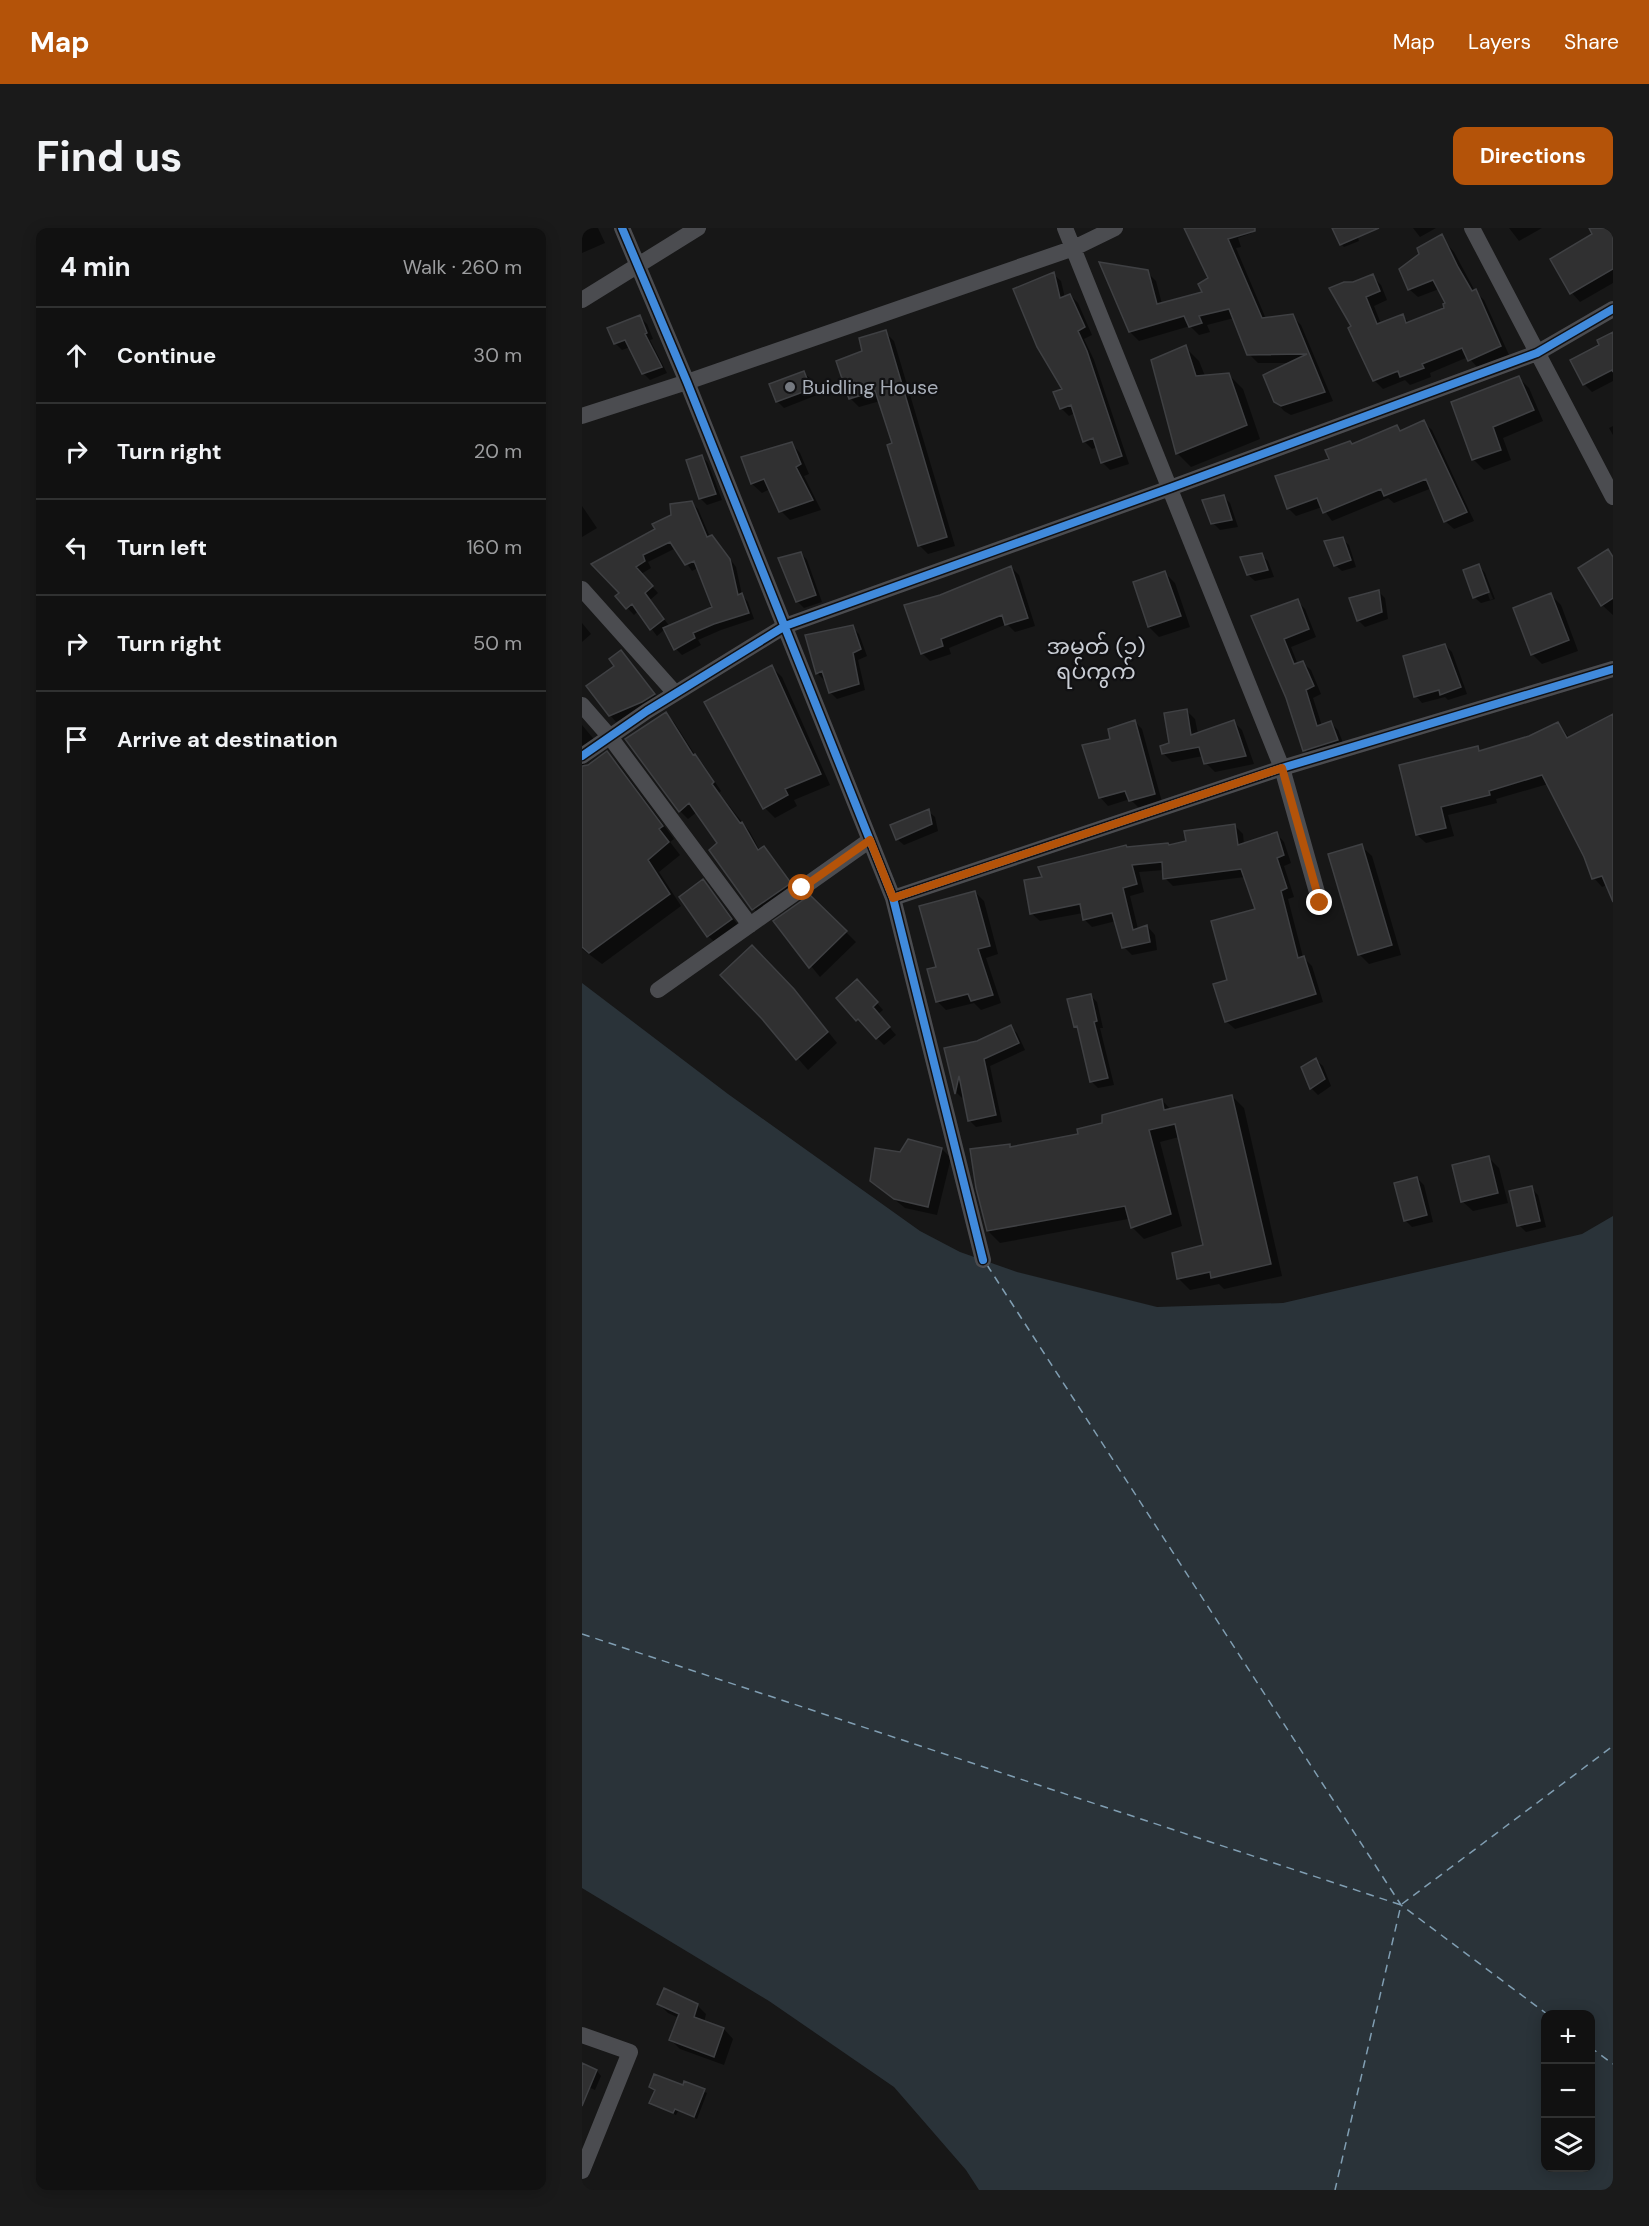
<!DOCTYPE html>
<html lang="en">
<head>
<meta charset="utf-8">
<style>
  :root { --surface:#111; --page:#1a1a1a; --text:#f1f3f6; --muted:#9c9d9f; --line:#303131; --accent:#b45309 }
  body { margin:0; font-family:"DM Sans","Noto Sans Myanmar",sans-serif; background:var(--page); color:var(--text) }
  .controls { position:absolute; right:18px; bottom:18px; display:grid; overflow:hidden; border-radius:12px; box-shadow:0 3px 15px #0003 }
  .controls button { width:54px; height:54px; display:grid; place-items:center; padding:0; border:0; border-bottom:2px solid var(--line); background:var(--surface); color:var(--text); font:30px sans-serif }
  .stop { position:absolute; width:18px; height:18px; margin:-14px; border:4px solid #b45309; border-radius:50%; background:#fff }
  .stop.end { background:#b45309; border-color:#fff; box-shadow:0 2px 6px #0008 }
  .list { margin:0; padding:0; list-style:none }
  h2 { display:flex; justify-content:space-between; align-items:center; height:78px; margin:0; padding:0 24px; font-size:26px }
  h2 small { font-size:20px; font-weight:400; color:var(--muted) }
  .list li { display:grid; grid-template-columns:39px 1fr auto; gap:18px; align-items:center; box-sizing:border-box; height:96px; padding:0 24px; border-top:2px solid var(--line) }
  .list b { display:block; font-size:22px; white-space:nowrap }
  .list em { font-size:20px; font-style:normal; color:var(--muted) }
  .icon { flex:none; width:33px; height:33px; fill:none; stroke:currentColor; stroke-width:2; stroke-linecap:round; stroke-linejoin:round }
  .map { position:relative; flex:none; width:1031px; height:1962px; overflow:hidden; border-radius:12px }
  header { display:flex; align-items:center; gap:36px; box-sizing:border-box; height:84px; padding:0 30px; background:var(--accent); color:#fff }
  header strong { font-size:28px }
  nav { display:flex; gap:33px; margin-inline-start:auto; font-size:21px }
  .intro { display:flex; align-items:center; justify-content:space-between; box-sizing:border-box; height:144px; padding:0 36px }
  h1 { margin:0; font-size:42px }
  .button { padding:15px 27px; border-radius:12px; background:var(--accent); color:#fff; font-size:21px; font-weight:700 }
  main { display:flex; gap:36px; padding:0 36px }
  aside { flex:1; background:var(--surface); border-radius:12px; box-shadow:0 3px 15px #0003 }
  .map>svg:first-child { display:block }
</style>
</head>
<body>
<header>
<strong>Map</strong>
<nav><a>Map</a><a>Layers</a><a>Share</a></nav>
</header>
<div class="intro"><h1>Find us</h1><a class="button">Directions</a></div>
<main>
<aside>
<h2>4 min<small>Walk · 260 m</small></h2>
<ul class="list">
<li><svg class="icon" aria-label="ahead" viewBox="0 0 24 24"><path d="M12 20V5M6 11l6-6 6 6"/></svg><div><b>Continue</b></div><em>30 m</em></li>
<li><svg class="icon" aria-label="right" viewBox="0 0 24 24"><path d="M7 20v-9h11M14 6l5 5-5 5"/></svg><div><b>Turn right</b></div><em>20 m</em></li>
<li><svg class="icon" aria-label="left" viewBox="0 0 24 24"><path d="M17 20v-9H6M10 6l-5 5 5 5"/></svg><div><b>Turn left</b></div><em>160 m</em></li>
<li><svg class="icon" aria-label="right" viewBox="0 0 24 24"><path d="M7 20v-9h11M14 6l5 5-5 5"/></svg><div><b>Turn right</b></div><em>50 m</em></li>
<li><svg class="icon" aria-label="arrive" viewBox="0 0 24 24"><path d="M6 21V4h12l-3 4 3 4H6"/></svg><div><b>Arrive at destination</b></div></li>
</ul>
</aside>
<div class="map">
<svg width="1031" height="1962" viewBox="0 0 1031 1962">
  <rect width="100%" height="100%" fill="#171717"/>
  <path fill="#2a3339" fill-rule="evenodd" d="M0 755 146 866 338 1003 378 1024 435 1044 575 1079 701 1075 1000 1006 1031 988V1962H397L384 1942 312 1859 187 1773 0 1660ZM963 1786H1008V1940H963Z"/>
  <path fill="#0007" fill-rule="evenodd" d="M0 0H16L23 15 0 25Z
    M603 0H668L670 5 656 10 659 19 654 20 684 91 710 88 719 97 751 173 709 187 702 183 693 173 710 135H676L667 126 652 90 625 97 628 104 617 107 608 98 557 113 548 104 520 36 565 44 574 53 580 76 622 65 628 51Z
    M759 0H773L777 13 762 19 759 16Z
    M831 0H854L838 9Z
    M927 0H960L937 13Z
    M1008 0H1031V55L998 74 990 65 970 31 1012 7Z
    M864 15 872 24 893 63 902 72 927 127 896 140 886 129 848 145 849 149 828 157 823 152 801 161 792 152 771 99V56L790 48 799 57 805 72 792 78 799 96 820 88 828 95 864 80 865 76 857 61 836 69 827 61Z
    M471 46 479 53 483 70 488 67 496 75 510 107 502 111 512 132 547 236 528 242 520 234 515 219 510 221 502 213 493 185 487 188 479 180 482 161Z
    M58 89 65 96 71 111 68 112 85 145 68 152 61 145 48 119 40 122 33 115Z
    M303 104 312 113 373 318 346 326 337 317 311 216 298 173 277 179 268 170 282 124Z
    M1031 105V153L1010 164 1002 156 1019 117Z
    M603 119 617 133 623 148 647 147 661 161 678 211 609 239 595 225Z
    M222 145 229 151 235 167 202 180 195 173Z
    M937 150 947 160 961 193 921 210 929 232 902 242 892 232 870 175Z
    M841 194 850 202 892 293 872 301 863 293 850 260 812 275 806 270 750 293 740 279 714 288 706 280 749 232 771 217 815 199 820 204Z
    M1031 198V207L1027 200Z
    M209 215 218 225 227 246 222 248 239 282 208 292 199 283 188 261 180 265 170 256 161 230Z
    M120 228 126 235 140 272 125 277 118 270Z
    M641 268 648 275 656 299 638 302 631 295Z
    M109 274 116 281 128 309 136 315 154 339 160 367 166 374 172 391 139 402 116 412 119 417 100 427 94 421 83 401 75 408 56 383 52 387 35 369 39 365 75 301ZM94 320 110 343 116 340 132 379 88 399 68 372 76 365 59 346 69 340 66 334Z
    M0 278 15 300 0 309Z
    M760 311 767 317 774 339 760 343 753 337Z
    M1026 323 1031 328V387L1020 377Z
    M219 325 225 332 240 374 222 380 215 373Z
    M679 327 686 333 692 349 673 353 666 347Z
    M897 338 903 345 913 371 899 375 892 369ZM898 344H901L911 371 908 372Z
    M429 339 437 347 453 398 433 404 425 396 367 420 369 426 348 433 340 425 358 369Z
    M583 345 593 355 608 399 577 409 567 399Z
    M796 363 803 370 806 391 783 399 776 392Z
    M969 367 979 377 996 423 960 436 950 426Z
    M715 373 723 381 734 409 709 419 716 437 721 435 729 442 739 466 731 470 740 498 749 495 756 502 763 520 731 530 723 522 706 470 671 389Z
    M0 395 9 406 0 414Z
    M270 399 277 406 285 428 276 432 283 462 255 471 248 464 244 451 242 452 235 445Z
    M863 417 870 424 885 466 866 472 863 469 840 475 834 468Z
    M39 424 78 473 34 494 28 487 35 438Z
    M190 439 200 449 248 557 212 572 215 578 193 590 183 580Z
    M604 482 613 491 616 506 651 493 660 502 672 536 633 544 624 535 621 528 590 534 581 525 589 516Z
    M84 486 92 494 115 530 121 536 139 563 137 565 168 604 178 623 182 620 190 628 216 664 180 690 172 681 129 622 137 615 115 584 106 591 98 583 45 512Z
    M552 493 560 501 580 574 557 580 548 571 526 578 518 569 530 512Z
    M976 495 988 511 1025 657 1020 659 1012 650 1003 628 966 556 914 571 915 575 866 587 872 608 844 615 835 607 895 520 900 524 948 510Z
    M0 497 20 521 2 535 1 540 25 525 37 537 92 611 88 614 98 627 77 644 99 678 20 736 0 721Z
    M346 583 353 589 356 603 322 617 315 611Z
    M653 598 661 606 662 616 694 605 702 614 709 635 702 638 712 669 706 671 721 729 730 738 741 774 653 801 644 793 646 753 674 682 663 649 591 658 583 650 582 642 557 644 562 664 548 668 556 701 565 698 573 707 575 722 550 727 542 719 534 693 510 699 502 691 501 685 458 693 449 685 462 650 545 620 588 618Z
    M779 618 790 628 819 727 787 736 777 726Z
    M121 653 131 664 159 701 137 718 126 708Z
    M393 664 402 673 416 726 404 730 419 775 399 782 392 775 364 782 355 773V740Z
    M193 694 264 704 274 714 238 749Z
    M170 719 222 773 255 815 226 842 181 790Z
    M282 760 301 782 296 786 314 807 302 817 256 770Z
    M508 767 515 774 521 800H518L532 857 516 860 510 854 497 802 493 798Z
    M428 799 435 805 443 822 408 838 420 894 394 899 387 892 382 863 380 870 375 865 364 821 395 814Z
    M734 832 741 838 749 858 736 867 729 860 721 840Z
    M650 868 662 880 700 1048 642 1061 637 1056 608 1062 596 1050 623 1018 597 909 578 914 600 998 562 1011 550 999 546 991 418 1015 406 1003 427 917 430 920 498 907 580 872 589 882Z
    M360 921 369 930 355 987 323 980 289 952 319 926Z
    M907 930 917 940 926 975 891 983 880 973Z
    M835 950 842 957 851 994 830 999 823 992Z
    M949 960 956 967 964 999 944 1004 937 997Z
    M77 1776 115 1777 124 1786 122 1794 142 1801 151 1811 142 1837 98 1821 89 1812 97 1790 86 1785Z
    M0 1837 15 1843 19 1848 13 1862 0 1856Z
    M103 1855 125 1865 115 1891 96 1883 94 1887 69 1875 74 1863 69 1859H101Z"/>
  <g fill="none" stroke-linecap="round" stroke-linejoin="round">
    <path stroke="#809eb2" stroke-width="1.5" stroke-dasharray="8 6" stroke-linecap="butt" d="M405 1037 819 1677 965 1786
      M0 1406 819 1677 753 1962
      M820 1676 1031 1518
      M1008 1819 1031 1836"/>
  </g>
  <path fill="#303031" stroke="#3f4043" stroke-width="1.5" d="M602 0H673V3L646 11 680 90 711 86 743 164 699 178 692 174 681 147 725 126 665 127 647 81 617 88 620 95 607 99 602 88 547 104 517 34 566 42 575 76 620 64 616 56 626 50Z
    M750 0H797L758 17Z
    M1007 0H1031V41L988 66 968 31 1010 6Z
    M860 6 876 39 890 63 894 61 919 118 886 133 880 120 840 136 842 140 818 149 816 143 791 153 766 100 769 98 747 60 762 54H771L791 46 798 63 784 69 795 96 821 86 824 95 862 80 861 76 863 75 851 52 826 62 817 41 837 26 835 20Z
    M472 44 478 70 488 66 503 99 496 103 505 123 540 228 519 235 511 210 501 214 489 177 478 181 471 164 480 161 455 119 431 61Z
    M58 87 65 105 63 106 80 139 60 146 43 112 32 116 25 100Z
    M304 102 365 309 336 318 305 217 310 215 293 163 267 171 254 133 280 123 277 110Z
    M1031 104V144L1030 142 1001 157 988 132 1017 117 1015 112Z
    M604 117 614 148 647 145 665 197 594 226 569 132Z
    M222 143 229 161 194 174 187 156Z
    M937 148 952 182 911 199 919 222 890 232 869 174Z
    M842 192 885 284 862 294 844 251 802 268 799 261 741 285 735 270 705 281 693 248 747 231 743 222 768 213 770 216 815 197 818 203Z
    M210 214 219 236 214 239 231 272 197 284 182 251 169 256 159 229Z
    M120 227 134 266 117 271 104 232Z
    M642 267 650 292 629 296 620 272Z
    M110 273 125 309 130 307 148 331 156 367 160 365 167 385 132 396 111 405 113 410 92 422 81 400 130 379 112 333 103 337 88 314 61 327 63 333 54 339 71 358 63 365 82 391 68 402 50 376 44 381 33 368 37 365 9 336 73 301 70 296 89 287 88 276Z
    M761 309 769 332 752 338 742 313Z
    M1026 321 1031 329V370L1019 378 996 340Z
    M219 324 234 367 214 374 196 330Z
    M680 325 686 342 665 347 658 329Z
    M897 336 907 364 891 370 881 342Z
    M429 338 446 390 423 397 420 387 359 411 361 418 339 426 322 377 358 367Z
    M583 343 599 388 566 399 551 354Z
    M797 362 800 384 775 393 767 370Z
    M969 365 987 412 949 427 931 380Z
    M716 371 727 401 702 411 712 436 721 433 732 458 724 462 735 498 749 493 756 512 721 523 704 470 669 388Z
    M271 397 279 421 271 425 277 456 247 465 240 443 234 446 223 407Z
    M863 416 879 459 858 467 857 462 832 469 821 428Z
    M39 422 73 466 60 474 27 488 4 458 32 438 27 431Z
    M190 437 239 546 203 561 206 567 181 581 122 474Z
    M605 481 609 507 652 492 664 528 622 536 617 519 580 526 578 518 587 515 582 485Z
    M84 484 111 527 113 526 132 554 130 556 158 595 160 594 176 622 182 618 209 655 170 682 127 622 135 615 107 575 97 584 43 511Z
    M1031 486V674L1020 648 1010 651 1002 629 960 547 907 563 908 567 859 579 864 600 834 607 817 537 896 518 897 523 947 508 976 494 985 510Z
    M553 492 573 566 547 573 543 563 517 570 500 517 528 511 526 501Z
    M25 523 81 598 77 601 87 614 66 632 88 666 7 725 0 719V538L6 537Z
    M347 581 350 596 314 612 308 597Z
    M653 596 656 617 695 604 702 627 695 630 705 660 699 663 716 730 722 728 734 766 643 794 631 756 645 752 629 693 673 681 659 641 581 651 580 634 550 637 555 656 541 660 551 702 565 697 568 714 540 720 530 685 501 692 498 676 448 686 442 652 460 649 456 639 544 617 545 619 586 615 587 617 604 613 602 603Z
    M780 616 810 717 776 727 746 626Z
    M121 651 150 691 125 709 97 669Z
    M393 663 408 718 396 721 411 767 389 773 386 766 354 774 345 741 354 739 337 678Z
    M228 667 265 703 227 740 191 693Z
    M170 717 212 761 246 804 214 832 180 791 138 747Z
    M275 751 296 774 291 779 308 799 294 811 276 791 274 793 254 770Z
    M509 766 515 793 512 794 526 850 508 854 495 798 492 799 485 771Z
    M429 797 437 815 402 831 414 887 386 893 377 848 373 866 362 820 395 813Z
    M734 830 743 851 728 861 719 839Z
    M650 867 689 1036 629 1050 628 1044 595 1051 590 1025 621 1017 593 896 567 902 589 986 549 1000 543 978 405 1003 394 960 388 921 428 916V919L496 906 495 901 520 895V887L580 871 582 882Z
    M326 911 360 920 346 979 312 971 288 953 293 920 318 924Z
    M907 928 916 965 879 974 870 937Z
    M835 949 845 987 822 993 812 955Z
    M950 958 958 993 935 998 927 963Z
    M82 1760 116 1776 112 1789 142 1800 132 1829 87 1812 97 1786 75 1776Z
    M0 1835 15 1842 0 1878Z
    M72 1846 101 1857 102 1853 123 1861 112 1889 93 1881 91 1885 67 1875 73 1862 67 1859Z"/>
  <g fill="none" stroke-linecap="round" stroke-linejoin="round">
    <path stroke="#4b4c50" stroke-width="16" d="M40 0 105 154 311 670 401 1032
      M483 0 700 540 738 675
      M890 0 1031 269
      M0 72 116 0
      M0 188 105 154 492 20 533 0
      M0 361 93 465
      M0 477 28 509 168 697
      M0 528 65 483 203 398 588 260 955 125 1031 81
      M311 670 700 540 1031 441
      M76 762 288 612
      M0 1807 48 1824 0 1943"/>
    <g stroke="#111113" stroke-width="11">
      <path id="cycleway" d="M40 0 105 154 311 670 401 1032
        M0 528 65 483 203 398 588 260 955 125 1031 81
        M311 670 700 540 1031 441"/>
    </g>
    <use href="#cycleway" stroke="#408adc" stroke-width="8"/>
  </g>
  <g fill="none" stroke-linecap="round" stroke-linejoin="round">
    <path stroke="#b45309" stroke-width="8" d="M220 660 288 612 311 670 700 540 738 675"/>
  </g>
  <circle fill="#757980" stroke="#111113" stroke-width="2" cx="208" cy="159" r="6"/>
  <g text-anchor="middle" stroke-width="4.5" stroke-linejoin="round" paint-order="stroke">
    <g font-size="20" fill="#a8aeb8" stroke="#111113" text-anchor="start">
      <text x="220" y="166">Buidling House</text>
    </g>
    <g font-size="22" fill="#c9cdd4" stroke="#111113">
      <text x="514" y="426">အမှတ် (၁)<tspan x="514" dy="25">ရပ်ကွက်</tspan></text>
    </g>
  </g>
</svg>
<div class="controls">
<button>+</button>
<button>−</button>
<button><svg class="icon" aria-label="layers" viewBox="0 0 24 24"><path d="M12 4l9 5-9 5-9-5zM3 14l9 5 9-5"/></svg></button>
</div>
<div class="stop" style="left:220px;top:660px"></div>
<div class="stop end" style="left:738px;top:675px"></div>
</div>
</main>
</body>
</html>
